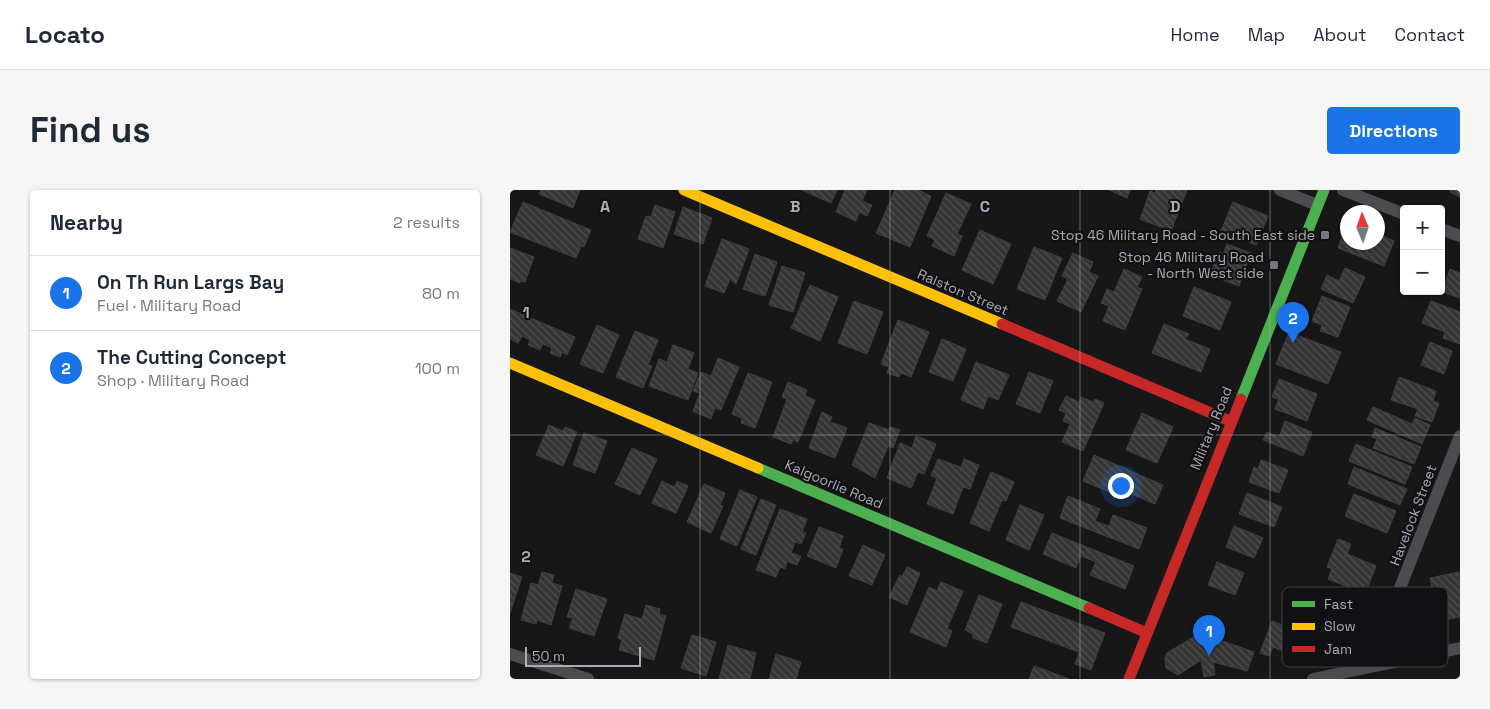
<!DOCTYPE html>
<html lang="en">
<head>
<meta charset="utf-8">
<style>
  :root { --surface:#fff; --page:#f6f6f7; --text:#1f2937; --muted:#747a83; --line:#e0e1e3; --accent:#1a73e8 }
  body { margin:0; font-family:"Space Grotesk",sans-serif; background:var(--page); color:var(--text) }
  .controls { position:absolute; right:15px; top:15px; display:grid; overflow:hidden; border-radius:5px; box-shadow:0 1px 4px #0004 }
  .controls button { width:45px; height:45px; display:grid; place-items:center; padding:0; border:0; border-bottom:1px solid var(--line); background:var(--surface); color:var(--text); font:25px sans-serif }
  .compass { position:absolute; left:830px; top:15px; width:45px; height:45px; border-radius:50%; background:var(--surface); box-shadow:0 1px 4px #0004; rotate:358deg }
  .scale { position:absolute; left:15px; bottom:12px; width:116px; box-sizing:border-box; padding-left:5px; border:2px solid #a8adb8; border-top:0; font-size:14px; line-height:18px; white-space:nowrap; color:#a8adb8; -webkit-text-stroke:4px #111113; paint-order:stroke }
  .you { position:absolute; left:610px; top:295px; width:18px; height:18px; margin:-12px; border:4px solid #fff; border-radius:50%; background:#1a73e8; box-shadow:0 0 0 8px #1a73e833 }
  .badge { display:grid; place-items:center; width:32px; height:32px; border-radius:50%; background:var(--accent); color:#fff; font-size:16px; font-weight:700 }
  .pin { position:absolute; translate:-50% -41px; filter:drop-shadow(0 1px 2px #0008) }
  .pin::after { content:''; position:absolute; top:26px; width:18px; height:15px; background:inherit; clip-path:polygon(0 0,100% 0,50% 100%) }
  .list { margin:0; padding:0; list-style:none }
  h2 { display:flex; justify-content:space-between; align-items:center; height:65px; margin:0; padding:0 20px; font-size:21px }
  h2 small { font-size:16px; font-weight:400; color:var(--muted) }
  .list li { display:grid; grid-template-columns:32px 1fr auto; gap:15px; align-items:center; box-sizing:border-box; height:75px; padding:0 20px; border-top:1px solid var(--line) }
  .list b { display:block; font-size:19px; white-space:nowrap }
  .list p { margin:0; font-size:16px; white-space:nowrap; color:var(--muted) }
  .list em { font-size:16px; font-style:normal; color:var(--muted) }
  .map { position:relative; flex:none; width:950px; height:489px; overflow:hidden; border-radius:5px }
  header { display:flex; align-items:center; gap:30px; box-sizing:border-box; height:70px; padding:0 25px; background:var(--surface); border-bottom:1px solid var(--line) }
  header strong { font-size:24px }
  nav { display:flex; gap:28px; margin-inline-start:auto; font-size:18px }
  .intro { display:flex; align-items:center; justify-content:space-between; box-sizing:border-box; height:120px; padding:0 30px }
  h1 { margin:0; font-size:35px }
  .button { padding:12px 22px; border-radius:5px; background:var(--accent); color:#fff; font-size:18px; font-weight:700 }
  main { display:flex; gap:30px; padding:0 30px }
  aside { flex:1; background:var(--surface); border-radius:5px; box-shadow:0 1px 4px #0004 }
  .map>svg:first-child { display:block }
</style>
</head>
<body>
<header>
<strong>Locato</strong>
<nav><a>Home</a><a>Map</a><a>About</a><a>Contact</a></nav>
</header>
<div class="intro"><h1>Find us</h1><a class="button">Directions</a></div>
<main>
<aside>
<h2>Nearby<small>2 results</small></h2>
<ul class="list">
<li><span class="badge">1</span><div><b>On Th Run Largs Bay</b><p>Fuel · Military Road</p></div><em>80 m</em></li>
<li><span class="badge">2</span><div><b>The Cutting Concept</b><p>Shop · Military Road</p></div><em>100 m</em></li>
</ul>
</aside>
<div class="map">
<svg width="950" height="489" viewBox="0 0 950 489">
  <defs>
    <pattern id="building-back-hatch" width="6" height="6" patternUnits="userSpaceOnUse" patternTransform="scale(1.25)"><rect width="6" height="6" fill="#353536"/><path d="M-1 5l2 2M0 0l6 6M5-1l2 2" fill="none" stroke="#4f5051"/></pattern>
  </defs>
  <rect width="100%" height="100%" fill="#171717"/>
  <path fill="url(#building-back-hatch)" stroke="#3f4043" d="M31 0H70L63 18 29 4Z
    M292 0H327L321 13Z
    M335 0H357L352 11 362 15 357 26 349 22 346 31 326 22Z
    M385 0H408L421 6 400 57 366 43Z
    M599 0H620L617 8Z
    M646 0H677L661 41 630 29 640 1 645 3Z
    M940 0H950V7L940 2Z
    M436 3 461 14 447 44 452 46 444 66 422 56 425 50 417 46Z
    M13 12 81 40 74 57 71 56 66 68 0 42Z
    M723 12 758 26 746 55 711 41Z
    M145 15 165 22 153 58 128 49 136 26 141 27Z
    M173 17 202 28 193 54 164 44Z
    M835 38 838 39V52H868V44L884 51 874 76 828 58Z
    M470 40 501 54 483 94 452 80Z
    M212 49 239 59 226 94 220 89 214 103 195 96Z
    M717 54 741 63 729 96 700 85 709 62 713 64Z
    M524 57 552 68 535 110 507 99Z
    M0 58 24 67 15 92 10 91V93L0 89Z
    M563 63 583 72 579 82 588 86 571 122 547 111 558 89 552 86Z
    M245 64 267 72 255 106 233 99Z
    M272 76 295 83 283 122 259 115Z
    M835 78 855 87 843 113 811 99 817 85 829 91Z
    M614 79 632 87 627 97 632 99 615 140 593 131 599 116 591 113 597 99 604 102Z
    M940 79 950 83V108L932 102Z
    M300 95 328 107 310 151 281 138Z
    M684 97 721 112 710 140 673 126Z
    M812 106 840 117 828 147 810 141 812 135 802 131Z
    M344 111 373 122 357 164 328 153Z
    M921 111 950 122V154L933 148 935 142 912 133Z
    M0 119 65 147 57 165 52 162 50 167 40 163 42 158 33 154 30 160 18 155 20 150 12 146 8 153 0 149Z
    M388 130 419 142 401 187 391 183 389 187 377 183 379 177 371 174Z
    M654 134 679 144 675 149 700 159 691 182 642 163Z
    M87 135 109 145 93 183 70 174Z
    M125 141 148 150 138 175 142 176 133 198 106 187Z
    M779 142 831 162 818 194 766 174Z
    M432 149 456 159 443 191 419 182Z
    M920 152 942 161 934 184 911 175Z
    M163 155 184 163 178 179 188 183 178 210 139 196 149 169 157 172Z
    M208 168 229 177 211 220 205 218 201 229 183 221 190 203 183 201 191 182 201 186Z
    M466 172 499 185 488 210 478 206 473 219 451 210Z
    M519 182 543 191 530 223 506 214Z
    M238 183 262 192 245 238 231 233 232 228 222 224Z
    M889 187 926 201 923 211 929 213 922 232 905 226 908 219 881 210Z
    M769 189 807 204 797 231 765 219 769 209 762 207Z
    M278 192 297 200 295 206 305 210 288 252 283 250 281 254 263 247 277 209 272 207Z
    M556 206 569 212 571 207 583 212 585 209 594 213 573 261 552 252 560 234 553 231 556 223 549 220Z
    M863 217 902 234 905 228 920 235 912 254 857 230Z
    M312 222 322 227 320 232 337 238 325 268 299 258Z
    M632 223 663 237 647 273 616 260Z
    M775 231 802 242 793 266 753 250 757 242 769 247Z
    M359 233 379 240 380 237 390 240 383 258 378 256 365 288 342 275Z
    M39 235 53 241 55 237 67 242 53 276 26 265Z
    M865 238 911 257 904 274 863 258 867 249 862 247Z
    M74 243 97 251 85 283 63 275Z
    M406 246 426 254 414 284 408 282 401 298 377 288 390 253 402 258Z
    M846 254 902 277 895 294 839 271Z
    M122 258 147 269 130 305 105 294Z
    M584 265 653 295 645 314 607 298 605 304 573 291Z
    M428 269 451 277 454 269 469 275 460 299 453 297 443 324 417 314 427 288 421 286Z
    M751 270 778 280 769 303 739 292 744 277 748 279Z
    M844 277 897 299 890 315 838 294Z
    M481 282 504 292 496 311 492 310 479 341 460 333Z
    M152 291 165 297 167 291 178 296 166 323 142 313Z
    M194 294 215 303 210 315 213 316 201 343 177 332Z
    M230 300 247 307 227 356 210 349Z
    M737 303 772 317 764 337 729 324Z
    M844 304 886 321 877 343 835 326Z
    M558 306 590 319 585 331 599 336 603 325 637 338 629 359 550 328Z
    M251 309 266 315 246 365 231 359Z
    M510 315 534 325 519 360 496 350Z
    M270 319 297 329 292 342 296 343 291 354 285 352 281 363 291 366 287 375 277 371 275 379 270 377 266 387 246 380Z
    M724 336 753 348 744 368 716 357Z
    M309 337 333 346 329 358 333 359 326 378 297 366Z
    M542 343 624 376 615 399 580 385 586 372 571 366 566 378 533 364Z
    M828 349 841 354 837 364 866 376 855 404 818 389 822 379 817 377Z
    M353 355 375 365 362 395 339 386Z
    M707 372 734 383 725 405 698 395Z
    M397 377 410 383 397 415 379 407 390 385 392 387Z
    M32 382 44 385 42 393 52 396 41 435 27 430 26 434 11 430 21 393 28 395Z
    M949 382 950 427 929 431 920 388Z
    M0 383 12 387 0 423Z
    M431 392 453 401 437 439 442 441 436 457 400 442 419 397 427 401Z
    M66 399 97 409 84 446 59 438 63 428 57 427Z
    M469 405 492 414 477 453 463 448V444L455 440Z
    M511 412 595 443 581 480 565 474 569 462 501 437Z
    M136 415 150 419 149 424 156 426 144 470 109 460 112 450 108 448 115 424 132 429Z
    M762 431 787 440 781 456 778 455 775 462 763 457 759 466 750 463Z
    M690 443 744 462 737 481 703 472 705 485 694 487 691 470 668 485 656 478 655 468 657 463Z
    M182 445 206 452 196 486 171 478Z
    M218 455 246 463 240 489H209Z
    M266 464 291 472 286 489H259Z
    M524 476 559 489H519Z"/>
  <g fill="none" stroke-linecap="round" stroke-linejoin="round">
    <path stroke="#4b4c50" stroke-width="12" d="M770 0 807 15
      M833 0 894 24
      M931 39 950 46
      M0 464 78 489
      M875 474 873 441 950 246
      M803 489 950 458"/>
    <path stroke="#4caf50" stroke-width="11" d="M731 209 814 0
      M248 278 579 418"/>
    <path stroke="#ffc107" stroke-width="11" d="M174 0 492 134
      M0 173 248 278"/>
    <path stroke="#c62828" stroke-width="11" d="M492 134 720 231
      M579 418 637 443
      M619 489 731 209"/>
  </g>
  <path fill="none" stroke="#a8adb8" stroke-width="1" stroke-opacity="0.55" d="M190 0V489M380 0V489M570 0V489M760 0V489M0 245H950"/>
  <g fill="#757880" stroke="#111113" stroke-width="2">
    <rect x="810" y="40" width="10" height="10" rx="2.5"/>
    <rect x="759" y="70" width="10" height="10" rx="2.5"/>
  </g>
  <g text-anchor="middle" stroke-width="4.5" stroke-linejoin="round" paint-order="stroke">
    <g font-size="14" fill="#a8adb8" stroke="#111113" text-anchor="end">
      <text x="805" y="50">Stop 46 Military Road - South East side</text>
      <text x="754" y="72">Stop 46 Military Road<tspan x="754" dy="16">- North West side</tspan></text>
    </g>
    <g font-size="14" fill="#a8adb8" stroke="#111113">
      <text transform="translate(453 102) rotate(23)" y="5">Ralston Street</text>
      <text transform="translate(701 238) rotate(-68)" y="5">Military Road</text>
      <text transform="translate(324 294) rotate(23)" y="5">Kalgoorlie Road</text>
      <text transform="translate(903 325) rotate(-69)" y="5">Havelock Street</text>
    </g>
  </g>
  <rect x="772" y="397" width="166" height="80" rx="8" fill="#111113" stroke="#3e4045" stroke-width="1"/>
  <rect x="782" y="411" width="23" height="6" fill="#4caf50"/>
  <rect x="782" y="433" width="23" height="7" fill="#ffc107"/>
  <rect x="782" y="456" width="23" height="6" fill="#c62828"/>
  <g font-size="14" fill="#a8adb8">
    <text x="814" y="419">Fast</text>
    <text x="814" y="441">Slow</text>
    <text x="814" y="464">Jam</text>
  </g>
  <g font-size="16" text-anchor="middle" font-weight="bold" fill="#a8adb8" stroke="#111113" stroke-width="4.5" stroke-linejoin="round" paint-order="stroke">
    <text x="95" y="22">A</text>
    <text x="285" y="22">B</text>
    <text x="475" y="22">C</text>
    <text x="665" y="22">D</text>
    <text x="16" y="128">1</text>
    <text x="16" y="372">2</text>
  </g>
</svg>
<div class="controls">
<button>+</button>
<button>−</button>
</div>
<svg class="compass" viewBox="-18 -18 36 36"><path d="M0-13l5 13h-10z" fill="#e53935"/><path d="M0 13l5-13h-10z" fill="#747a83"/></svg>
<div class="scale">50 m</div>
<div class="you"></div>
<div class="pin badge" style="left:699px;top:466px">1</div>
<div class="pin badge" style="left:783px;top:153px">2</div>
</div>
</main>
</body>
</html>
